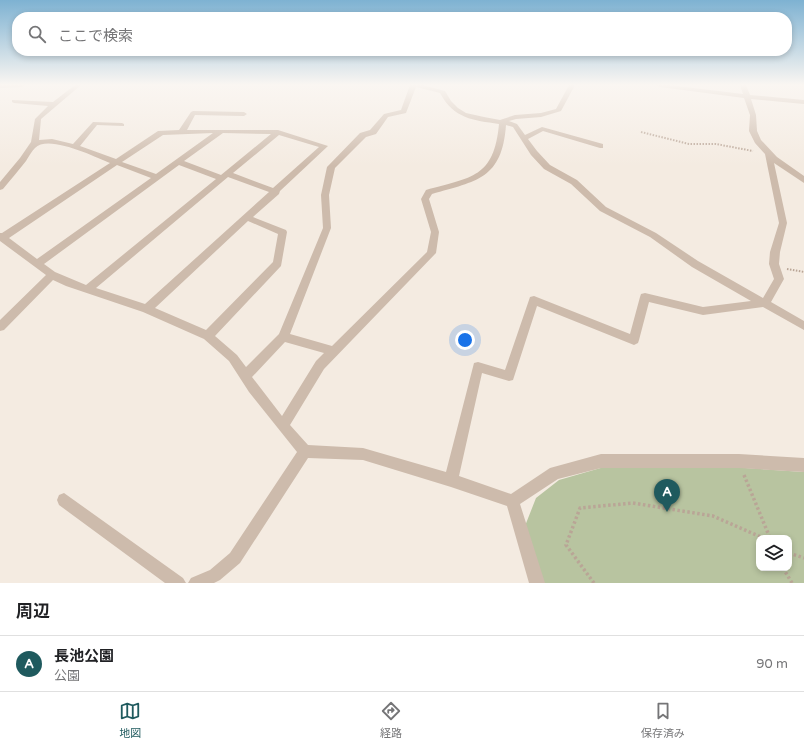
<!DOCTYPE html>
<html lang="ja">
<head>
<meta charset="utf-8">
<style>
  :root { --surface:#fff; --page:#f6f6f6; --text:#202124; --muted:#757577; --line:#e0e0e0; --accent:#1f5a5e }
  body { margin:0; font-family:"Varela Round","Noto Sans JP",sans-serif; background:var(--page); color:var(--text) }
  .controls { position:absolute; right:12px; bottom:12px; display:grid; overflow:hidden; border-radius:8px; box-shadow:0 2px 6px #0003 }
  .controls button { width:36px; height:36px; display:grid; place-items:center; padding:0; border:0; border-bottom:1px solid var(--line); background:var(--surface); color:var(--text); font:20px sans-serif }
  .you { position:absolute; left:465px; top:340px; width:14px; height:14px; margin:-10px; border:3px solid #fff; border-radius:50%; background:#1a73e8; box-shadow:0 0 0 6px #1a73e833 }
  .badge { display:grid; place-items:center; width:26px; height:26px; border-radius:50%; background:var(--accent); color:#fff; font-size:13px; font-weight:700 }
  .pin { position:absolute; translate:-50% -33px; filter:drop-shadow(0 1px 2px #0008) }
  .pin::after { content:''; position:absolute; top:21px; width:14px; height:12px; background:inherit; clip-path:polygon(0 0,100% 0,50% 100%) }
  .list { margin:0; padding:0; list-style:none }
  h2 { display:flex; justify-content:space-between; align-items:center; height:52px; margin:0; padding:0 16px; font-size:17px }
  h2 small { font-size:13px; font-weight:400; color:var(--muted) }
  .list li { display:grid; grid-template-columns:26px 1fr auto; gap:12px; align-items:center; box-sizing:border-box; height:56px; padding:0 16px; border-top:1px solid var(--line) }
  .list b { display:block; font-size:15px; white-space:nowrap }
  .list p { margin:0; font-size:13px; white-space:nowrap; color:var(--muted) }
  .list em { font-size:13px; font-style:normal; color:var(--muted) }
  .icon { flex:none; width:22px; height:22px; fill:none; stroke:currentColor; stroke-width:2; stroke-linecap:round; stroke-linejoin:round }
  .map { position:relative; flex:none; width:804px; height:583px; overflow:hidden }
  .search { position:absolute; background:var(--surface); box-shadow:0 2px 6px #0003; left:12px; right:12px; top:12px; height:44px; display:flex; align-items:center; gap:10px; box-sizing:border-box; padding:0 14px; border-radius:16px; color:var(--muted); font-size:15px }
  .sheet { height:108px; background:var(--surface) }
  nav { display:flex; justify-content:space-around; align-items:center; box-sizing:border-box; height:56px; border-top:1px solid var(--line); background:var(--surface); font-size:11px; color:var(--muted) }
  nav a { display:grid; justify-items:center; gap:2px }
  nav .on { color:var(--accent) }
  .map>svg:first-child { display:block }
</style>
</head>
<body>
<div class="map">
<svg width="804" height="583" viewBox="0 0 804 583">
  <rect width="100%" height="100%" fill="#f4ebe1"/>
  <path fill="#b8c4a0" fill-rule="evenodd" d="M604 467H730L804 472V583H542L525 526 536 498 559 480ZM759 538H789V568H759Z"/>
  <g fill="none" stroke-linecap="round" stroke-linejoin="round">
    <path stroke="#b9a596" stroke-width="2" stroke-dasharray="1.5 1.5" stroke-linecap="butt" d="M641 132 689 144H716L753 151
      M787 269 804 272"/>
    <path stroke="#b9a596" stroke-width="3.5" stroke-dasharray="2.5 2.5" stroke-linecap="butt" d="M744 475 770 538
      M789 553 804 558
      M783 568 792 583
      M594 583 566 545 580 508 633 503 713 516 763 538"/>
    <path fill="#cdbbac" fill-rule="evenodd" d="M0 85H25L22 87 0 88Z
      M75 85H81L41 119 39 140 52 139 73 144 93 122 122 123 124 124V126L97 125 80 146 116 159 158 131 179 130 191 112 193 111 244 112 247 114 244 116 195 115 187 130H278L328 146 280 191 279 194 253 217 286 230 287 232 281 266 215 336 237 355 246 367 279 334 323 228 321 195 327 167 360 133 370 130 384 114 401 110 410 85H422L445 91 451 101 458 108 466 113 484 117 500 120 515 115 541 113 556 109 569 85H575L561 111 541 117 516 119 509 121 517 124 525 135 542 127 603 144V148H600L543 131 528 139 537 151 550 165 577 180 606 207 656 233 698 261 763 298 774 279 769 264 770 252 779 223 765 154 755 143 749 131 750 115 744 98 660 87 657 85H669L743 94 740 85H746L750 95 804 100V104L751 99 756 115 757 131 761 140 777 157 804 176V183L774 163 787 223 780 252 779 264 784 279 771 302 804 321V330L763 307 703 315 649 302 639 340 638 343 634 345 537 306 513 380 509 381 482 373 459 476 511 494 550 468 601 454H739L804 458V472L739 468H601L558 479 520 504 545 583H529L507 506 451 487 363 460 308 458 240 563 220 580 214 583H188L191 578 210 570 230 553 297 452 249 392 229 361 204 339 143 312 66 286 53 280 4 330 0 331V320L46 275 0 241V233H2L110 163C95 157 48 134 35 148 32 151 29 156 26 161 19 170 11 179 3 189L0 190V182L20 158 31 142 35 119 48 106 14 103 12 102V100L53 102ZM416 87 440 93C454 119 473 120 499 124 494 178 472 177 426 190L421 199 431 232 427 252 332 346 290 334 331 228 329 195 335 168 366 137 376 134 388 117 406 113ZM506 125 513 127 531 155 544 169 571 184 600 211 650 237 692 267 751 301 703 307 645 293 641 294 640 297 630 334 534 296 530 297 529 300 505 370 478 362 474 363 446 472 363 448 308 445 290 425 324 369 436 253 439 232 429 199 432 194C477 181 502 179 506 125ZM213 133 156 174 122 162 163 135ZM223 133 271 134 221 175 184 161ZM279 135 319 147 273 188 233 173ZM117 165 151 178 37 259 9 238ZM179 165 216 179 86 285 55 272 44 264ZM228 177 269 192 145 304 96 288ZM248 221 278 234 273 262 206 330 155 308ZM285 342 324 353 316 361 282 416 252 377Z
      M64 493 183 578 186 583H165L59 505 57 500 59 495Z"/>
  </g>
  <linearGradient id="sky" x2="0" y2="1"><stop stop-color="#7eb2d2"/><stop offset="0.51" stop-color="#faf6f2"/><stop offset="1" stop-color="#faf6f2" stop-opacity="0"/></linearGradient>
  <rect width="804" height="166" fill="url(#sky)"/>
</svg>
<div class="controls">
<button><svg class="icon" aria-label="layers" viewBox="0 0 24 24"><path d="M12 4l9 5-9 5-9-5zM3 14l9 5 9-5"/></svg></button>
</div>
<div class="you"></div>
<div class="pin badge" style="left:667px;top:512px">A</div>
<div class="search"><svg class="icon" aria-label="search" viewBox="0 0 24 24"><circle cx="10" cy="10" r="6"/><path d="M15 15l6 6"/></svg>ここで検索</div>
</div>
<section class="sheet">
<h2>周辺<small></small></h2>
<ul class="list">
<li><span class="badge">A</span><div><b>長池公園</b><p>公園</p></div><em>90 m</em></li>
</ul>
</section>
<nav>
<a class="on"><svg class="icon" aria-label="map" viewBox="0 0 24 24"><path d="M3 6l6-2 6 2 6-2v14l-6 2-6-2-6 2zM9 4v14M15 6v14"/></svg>地図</a>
<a><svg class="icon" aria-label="directions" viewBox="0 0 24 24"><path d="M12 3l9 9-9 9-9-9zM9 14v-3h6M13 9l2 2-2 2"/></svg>経路</a>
<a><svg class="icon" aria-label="saved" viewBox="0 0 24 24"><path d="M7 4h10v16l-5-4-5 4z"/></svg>保存済み</a>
</nav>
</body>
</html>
